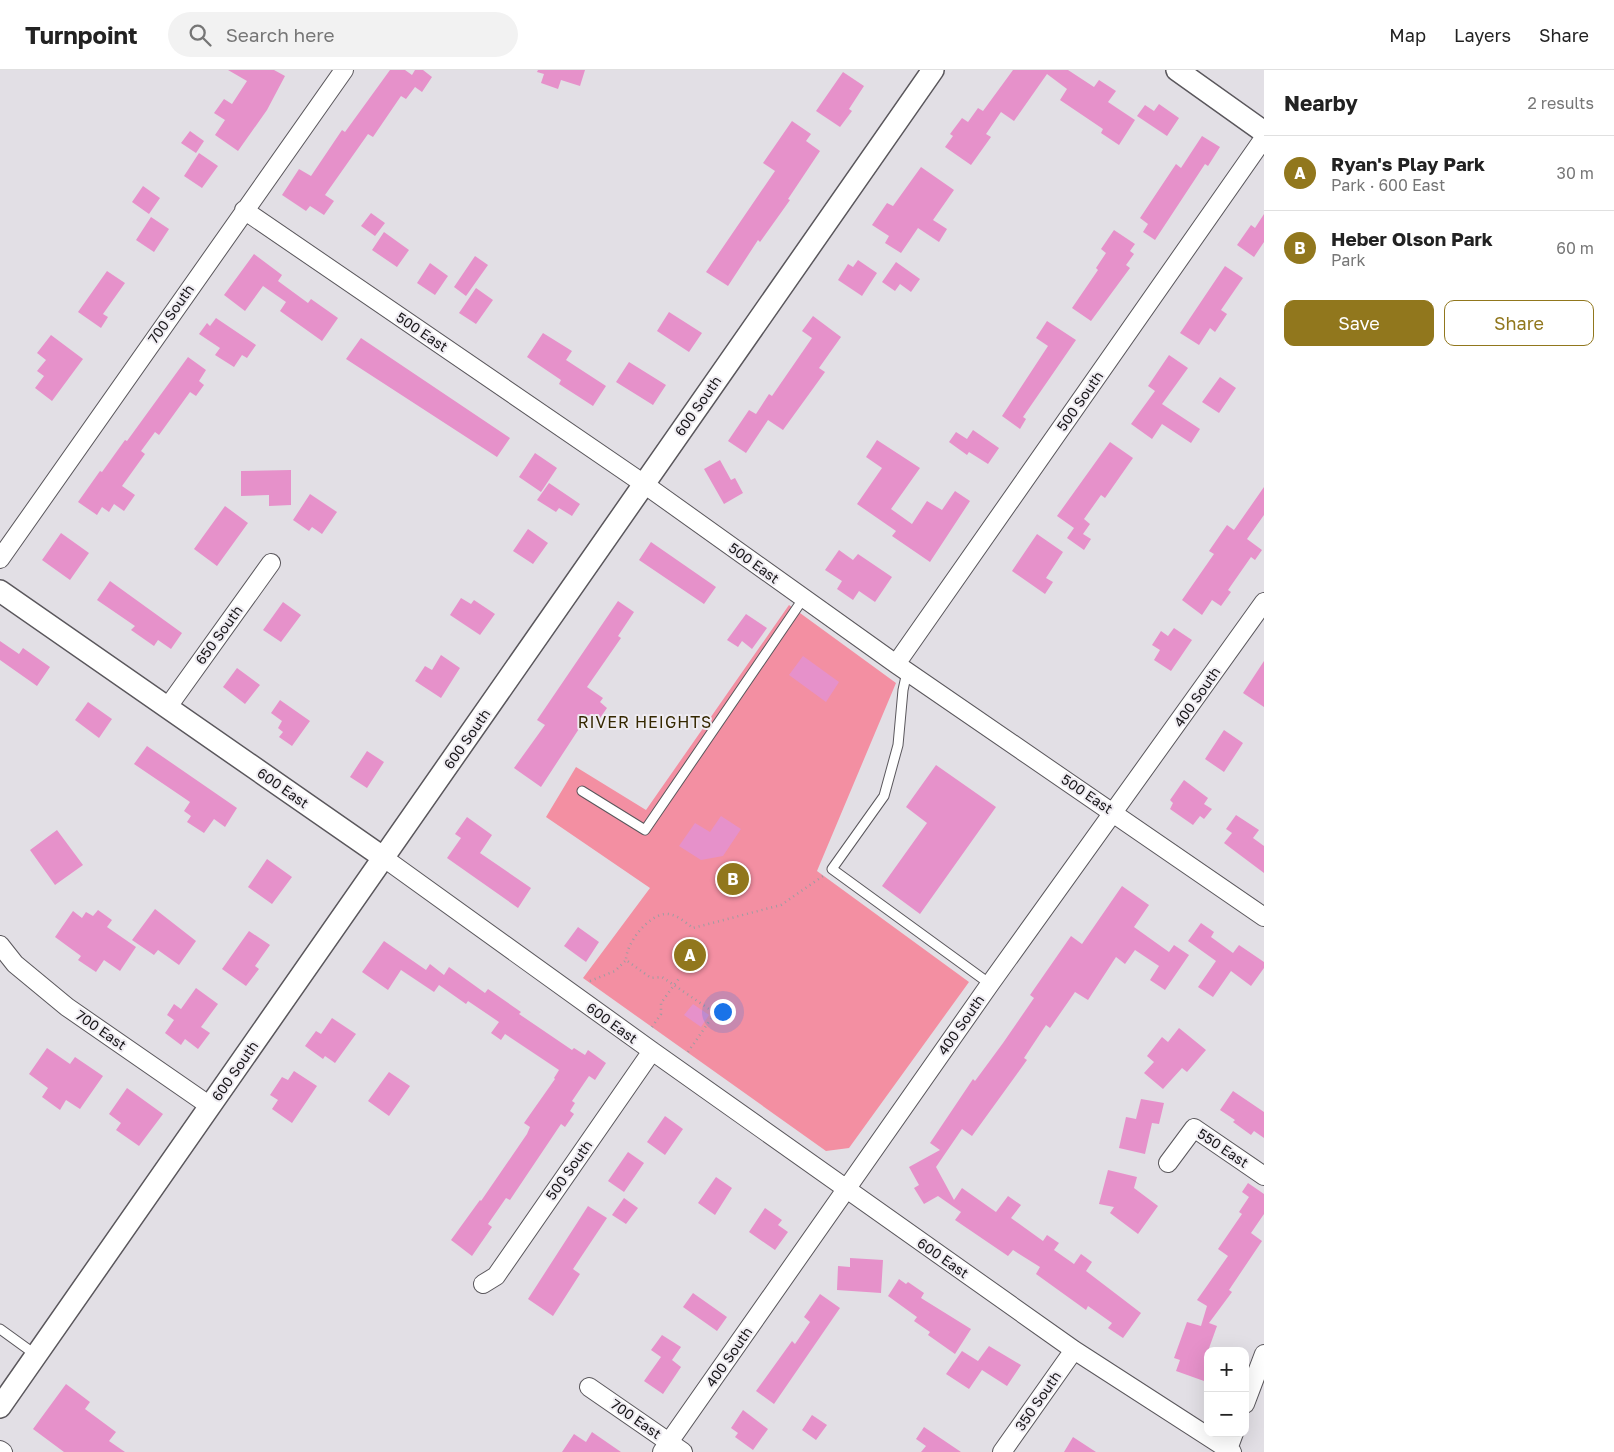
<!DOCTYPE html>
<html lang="en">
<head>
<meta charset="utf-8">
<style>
  :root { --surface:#fff; --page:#f2f2f2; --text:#222; --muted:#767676; --line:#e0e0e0; --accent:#91771d }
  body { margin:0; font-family:"Golos Text",sans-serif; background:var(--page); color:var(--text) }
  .controls { position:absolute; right:15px; bottom:15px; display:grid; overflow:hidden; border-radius:10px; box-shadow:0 5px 20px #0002 }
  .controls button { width:45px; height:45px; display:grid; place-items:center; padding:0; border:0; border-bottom:1px solid var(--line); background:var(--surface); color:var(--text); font:25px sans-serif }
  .you { position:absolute; left:722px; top:941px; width:18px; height:18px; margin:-12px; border:4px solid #fff; border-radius:50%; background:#1a73e8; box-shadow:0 0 0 8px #1a73e833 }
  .badge { display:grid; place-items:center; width:32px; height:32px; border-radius:50%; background:var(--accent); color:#fff; font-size:16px; font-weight:700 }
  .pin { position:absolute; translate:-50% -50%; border:2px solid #fff; box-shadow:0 1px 5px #0006 }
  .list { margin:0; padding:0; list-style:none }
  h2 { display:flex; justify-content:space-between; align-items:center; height:65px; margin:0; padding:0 20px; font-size:21px }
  h2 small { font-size:16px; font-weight:400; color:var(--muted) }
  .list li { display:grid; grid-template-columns:32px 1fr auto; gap:15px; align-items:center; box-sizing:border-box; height:75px; padding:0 20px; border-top:1px solid var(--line) }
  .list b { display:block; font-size:19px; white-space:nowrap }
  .list p { margin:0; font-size:16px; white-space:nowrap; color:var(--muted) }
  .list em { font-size:16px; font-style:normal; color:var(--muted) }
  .actions { display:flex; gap:10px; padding:15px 20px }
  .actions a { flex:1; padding:11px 0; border:1px solid var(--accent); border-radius:10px; text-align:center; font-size:18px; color:var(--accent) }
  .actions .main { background:var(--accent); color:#fff }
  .icon { flex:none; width:28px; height:28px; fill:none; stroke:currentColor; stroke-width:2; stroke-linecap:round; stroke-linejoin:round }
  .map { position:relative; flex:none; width:1264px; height:1382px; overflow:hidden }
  header { display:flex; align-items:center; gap:30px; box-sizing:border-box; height:70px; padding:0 25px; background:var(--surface); border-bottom:1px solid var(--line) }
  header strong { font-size:24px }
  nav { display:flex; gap:28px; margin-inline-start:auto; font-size:18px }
  .search { width:350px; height:45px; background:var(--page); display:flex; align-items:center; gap:12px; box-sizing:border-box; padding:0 18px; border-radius:28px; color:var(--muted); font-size:19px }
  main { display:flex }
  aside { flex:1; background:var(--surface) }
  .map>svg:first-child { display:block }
</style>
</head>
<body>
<header>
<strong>Turnpoint</strong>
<div class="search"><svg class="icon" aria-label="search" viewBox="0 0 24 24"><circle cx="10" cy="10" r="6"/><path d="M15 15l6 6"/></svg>Search here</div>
<nav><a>Map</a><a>Layers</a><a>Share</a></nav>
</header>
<main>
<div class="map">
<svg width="1264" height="1382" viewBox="0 0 1264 1382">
  <rect width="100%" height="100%" fill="#e2dfe5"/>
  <path fill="#f38fa2" d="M789 535 896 613 817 801 969 912 849 1078 826 1081 583 908 650 818 546 747 576 697 646 740Z"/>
  <path fill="#e691ca" d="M228 0H274L285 6 267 40 238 81 215 65 225 50 214 43 224 29 232 34 247 11Z
    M390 0H405L412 5 415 0H423L432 7 422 22 415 17 406 29 401 26 373 67 368 64 325 125 334 131 324 145 310 136 306 141 282 125 299 99 311 106 342 60 345 62Z
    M538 0H585L580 16 561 10 558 19 541 13 544 4 537 2Z
    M1013 0H1068L1094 17 1099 10 1116 21 1108 32 1135 50 1119 75 1101 63 1103 59 1060 30 1067 19 1047 4 1014 51 1001 42 986 64 991 67 971 95 945 77 953 66 950 64 962 48 968 52 978 38 983 41Z
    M843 2 864 16 849 39 852 41 840 57 816 41Z
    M1159 34 1179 48 1167 66 1137 46 1145 35 1154 41Z
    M792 51 811 64 806 71 820 81 788 129 790 130 760 172 758 170 728 216 706 202 775 101 763 93Z
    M190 61 204 71 196 83 181 73Z
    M1202 66 1220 77 1208 96 1205 94 1155 170 1143 162 1148 154 1140 148 1176 94 1181 98Z
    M199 83 218 96 202 118 184 106Z
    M921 97 954 120 933 150 947 159 939 172 918 158 901 183 885 173 889 166 872 155 887 133 893 136Z
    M143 116 160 128 149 144 132 132Z
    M371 143 385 153 375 166 361 156Z
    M1264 144V172L1254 187 1237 175 1251 155 1255 158Z
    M151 147 169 159 154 182 136 170Z
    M1114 160 1135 174 1130 181 1134 184 1126 195 1130 198 1091 251 1072 238 1098 200 1096 198 1106 183 1101 179Z
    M384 162 409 180 397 197 372 180Z
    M254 184 282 205 278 211 308 233 311 229 338 248 322 271 280 241 286 232 263 216 245 241 224 225Z
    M475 186 488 195 466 226 454 217Z
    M858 190 877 203 862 226 838 210 848 194 853 197Z
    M896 192 920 209 911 222 900 214 895 221 882 212Z
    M430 193 448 206 435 225 417 213Z
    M1225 196 1243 208 1221 240 1227 244 1215 262 1210 258 1199 275 1180 263Z
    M107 201 125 213 103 244 108 247 101 258 78 242Z
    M476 218 493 230 476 254 459 243Z
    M669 242 702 263 689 282 657 261Z
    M813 246 841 267 819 298 825 302 783 360 768 350 746 383 728 371 749 340 756 344 769 324 772 326 812 268 802 261Z
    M216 248 256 275 247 288 242 285 234 297 215 285 220 278 199 264 207 253 210 256Z
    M1047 251 1076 270 1023 347 1026 349 1020 359 1002 346 1048 276 1036 268Z
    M543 263 572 281 566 290 606 316 593 336 559 314 561 310 527 287Z
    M51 265 83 289 52 331 35 318 44 306 37 301 46 290 37 283Z
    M361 268 510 368 497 387 346 289Z
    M1169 285 1188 298 1162 334 1200 359 1191 373 1162 354 1152 369 1131 354 1155 321 1148 316Z
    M188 287 206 300 199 311 204 315 196 326 190 322 159 365 155 362 141 381 145 384 122 416 135 425 124 441 114 434 109 442 102 437 97 445 78 432 100 401 102 402 125 370 127 371Z
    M629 292 666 315 653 335 616 312Z
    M1220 307 1236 318 1219 343 1202 332Z
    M973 360 999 378 988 394 969 382 967 385 949 372 956 362 967 369Z
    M877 370 920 398 891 439 912 454 927 431 942 440 955 421 970 431 930 492 892 466 896 461 857 434 882 398 866 387Z
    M1110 372 1133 388 1105 428 1101 425 1084 449 1090 454 1083 464 1091 469 1084 480 1067 468 1074 458 1057 446Z
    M535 383 557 398 541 422 519 407Z
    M720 390 731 410 735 408 743 423 724 434 704 399Z
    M291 400V435L269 436V425L241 426V401Z
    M549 413 580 434 572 446 559 438 556 442 537 430Z
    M1264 417V445L1247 469 1262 480 1255 490 1251 487 1228 520 1231 522 1221 536 1212 530 1202 545 1182 530 1214 484 1209 481 1227 455 1234 460Z
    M310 424 337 442 322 464 312 457 309 461 293 450Z
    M225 436 248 453 217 496 194 479Z
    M528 459 548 473 533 494 513 481Z
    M61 463 89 483 70 510 42 490Z
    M1037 464 1063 482 1046 508 1053 512 1045 524 1012 501Z
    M651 472 716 517 704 534 639 490Z
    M839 480 853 490 858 484 892 507 875 532 859 521 853 530 837 519 842 511 825 500Z
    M110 511 182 563 171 579 158 570 154 576 131 560 135 556 97 530Z
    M461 528 471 534 474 530 495 544 480 565 450 545Z
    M618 531 634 542 618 566 621 568 587 617 603 628 600 632 607 638 598 651 588 645 541 717 514 698 545 655 537 650Z
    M283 532 301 545 281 572 263 560Z
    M746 544 767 558 752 579 742 571 738 577 727 570Z
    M1174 558 1192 570 1171 601 1154 590 1160 580 1152 575 1161 561 1168 566Z
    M0 571 19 584 23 578 50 597 37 616 0 590Z
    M441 585 460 598 441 628 415 611 425 596 432 600Z
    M803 586 839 612 826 632 789 605Z
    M1264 591V637L1243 623Z
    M237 598 260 615 245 634 223 617Z
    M280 630 310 651 292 676 279 667 283 662 278 658 282 651 271 643Z
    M88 632 112 649 99 668 75 650Z
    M1224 660 1243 673 1224 702 1205 689Z
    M147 676 237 738 225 757 214 749 204 763 187 752 191 746 184 741 190 732 134 694Z
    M367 681 384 692 367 718 350 707Z
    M936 695 996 737 920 844 882 816 927 753 906 737Z
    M1184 710 1208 728 1204 734 1212 739 1204 749 1200 746 1193 755 1170 739 1173 733 1170 730Z
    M1236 745 1259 760 1253 768 1264 776V803L1224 773 1232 763 1226 759Z
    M721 746 741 759 723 786 701 790 679 776 695 753 710 762Z
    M467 747 492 765 480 783 531 818 518 838 447 788 461 768 455 764Z
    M57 760 83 795 55 815 30 780Z
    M267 789 292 807 272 834 248 817Z
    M1122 816 1149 835 1134 857 1169 882 1174 875 1189 885 1165 920 1150 910 1159 896 1135 880 1125 894 1116 887 1088 930 1075 922 1050 958 1046 955 1024 988 1027 990 972 1066 962 1059 936 1097 954 1130 962 1118 996 1142 1008 1126 1021 1135 1011 1148 1043 1171 1047 1165 1059 1173 1054 1180 1074 1194 1081 1184 1092 1192 1086 1201 1141 1243 1123 1268 1108 1258 1112 1253 1088 1236 1086 1240 1036 1204 1040 1197 1013 1180 1008 1186 955 1150 961 1142 938 1126 924 1134 914 1118 919 1115 909 1097 940 1080 930 1073 973 1009 975 1011 1003 973 1034 928 1030 925 1071 866 1082 874Z
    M155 839 196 871 179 895 158 880 154 885 132 870Z
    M98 840 112 850 107 857 136 877 120 901 104 890 96 902 78 890 81 886 55 867 73 841 82 848 86 842 93 846Z
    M1201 853 1214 862 1211 867 1233 883 1239 875 1264 892V898L1251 916 1231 901 1213 927 1198 917 1216 891 1188 871Z
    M578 857 599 872 586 892 564 876Z
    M249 861 270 875 255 896 259 899 246 916 222 899Z
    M384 871 426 900 430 894 444 905 449 897 485 923 488 919 521 942 519 944 572 980 574 978 585 985 588 980 606 993 595 1010 589 1006 572 1031 575 1033 570 1041 574 1044 565 1057 561 1054 510 1130 506 1128 488 1154 492 1157 472 1186 451 1170 480 1130 481 1131 527 1064 530 1057 524 1053 555 1009 554 1008 559 1000 505 964 501 970 491 963 499 952 468 931 466 934 439 915 434 922 401 900 388 920 362 902Z
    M196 918 218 934 201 957 210 963 198 979 185 969 181 975 165 963 174 950 167 945 174 934 181 939Z
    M693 934 709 945 701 957 684 945Z
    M332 948 356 964 335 993 325 986 323 989 305 976 316 961 321 964Z
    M1179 958 1206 980 1187 1002 1182 998 1163 1019 1144 1003 1154 992 1147 986 1162 967 1168 972Z
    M47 978 70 994 75 987 103 1006 80 1039 66 1030 60 1040 42 1027 48 1018 29 1004Z
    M294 1001 317 1016 292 1053 272 1039 278 1030 270 1025 282 1007 288 1010Z
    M389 1002 410 1016 389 1046 368 1031Z
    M127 1018 163 1044 139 1076 116 1060 121 1053 109 1044Z
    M1233 1021 1264 1042V1068L1254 1061 1251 1065 1233 1052 1235 1050 1220 1040Z
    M1141 1029 1164 1033 1159 1054 1152 1053 1145 1084 1119 1078 1126 1047 1136 1049Z
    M665 1046 683 1059 665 1085 647 1072Z
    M628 1082 644 1093 624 1122 608 1111Z
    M1108 1100 1137 1107 1134 1118 1158 1136 1138 1164 1110 1143 1114 1137 1099 1134Z
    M716 1107 732 1118 715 1145 698 1133Z
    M1248 1113 1264 1124V1144L1251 1163 1262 1171 1229 1220 1232 1222 1209 1253 1217 1256 1208 1281V1300L1204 1311 1176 1301 1180 1290 1174 1288 1187 1252 1201 1256 1207 1236 1197 1230 1228 1186 1218 1179 1242 1144 1239 1142 1249 1127 1242 1122Z
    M624 1128 638 1138 626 1154 612 1145Z
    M588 1136 607 1148 573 1199 580 1204 553 1246 528 1229Z
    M765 1138 782 1150 778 1155 788 1162 775 1180 749 1162Z
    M850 1188 883 1190 881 1223 837 1220 838 1196 850 1197Z
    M899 1209 906 1214 908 1212 924 1223 921 1228 971 1259 955 1284 928 1265 930 1262 914 1251 917 1247 888 1226Z
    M693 1223 727 1247 717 1261 683 1237Z
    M820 1224 840 1238 774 1334 756 1321 792 1271 795 1274 810 1252 804 1247Z
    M662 1265 681 1277 672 1290 681 1297 663 1324 644 1311 661 1287 651 1280Z
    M989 1276 1021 1295 1007 1316 982 1300 969 1319 946 1304 962 1281 978 1291Z
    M66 1314 90 1332 85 1339 116 1362 109 1371 125 1382H64L33 1359Z
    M743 1340 768 1359 753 1380 735 1367 738 1363 731 1358Z
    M812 1345 827 1355 816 1370 802 1360Z
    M924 1357 961 1382H921L926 1376 916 1369Z
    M592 1362 621 1382H562L574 1364 586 1372Z
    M1073 1367 1096 1382H1064Z"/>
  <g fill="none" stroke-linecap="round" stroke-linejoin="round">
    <g stroke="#5a575c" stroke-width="11">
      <path id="service" d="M907 602 903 620 898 675 884 726 832 799 990 914
        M582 721 645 760 803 529
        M0 1259 36 1285"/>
    </g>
    <g stroke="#5a575c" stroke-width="20">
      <path id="minor" d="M244 140 644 414 896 594 1264 847
        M0 489 344 0
        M896 594 1264 68
        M167 638 271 493
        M384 788 652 981 1074 1280 1232 1382
        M0 875 15 894 67 937 210 1036
        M1168 1093 1194 1058 1264 1106
        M483 1214 496 1206 652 981
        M589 1317 683 1382
        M1245 1334 1264 1284
        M0 1380 3 1382
        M662 1382 990 914 1264 532
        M1002 1382 1074 1280
        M1227 1382 1234 1363"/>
    </g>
    <g stroke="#5a575c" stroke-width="24">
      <path id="tertiary" d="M1177 0 1264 62
        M0 521 384 788
        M0 1337 933 0"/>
    </g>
    <path stroke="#9f9ca1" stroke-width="2.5" stroke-dasharray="1 4" stroke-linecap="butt" d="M590 911 615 901 626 890
      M652 957 661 944V933L680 907
      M688 982 715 943 662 907 651 908 626 890C626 874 647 846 665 844 675 843 685 852 693 858L781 835 823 806"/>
    <use href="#service" stroke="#fff" stroke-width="9"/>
    <use href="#minor" stroke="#fff" stroke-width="18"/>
    <use href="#tertiary" stroke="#fff" stroke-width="21"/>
  </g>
  <g text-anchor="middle" stroke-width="4" stroke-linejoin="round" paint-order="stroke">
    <g font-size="14" fill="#181619" stroke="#efecf2">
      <text transform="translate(171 244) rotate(-55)" y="5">700 South</text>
      <text transform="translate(422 262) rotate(34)" y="5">500 East</text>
      <text transform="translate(1080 331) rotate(-55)" y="5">500 South</text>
      <text transform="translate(698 336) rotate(-55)" y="5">600 South</text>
      <text transform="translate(754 493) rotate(36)" y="5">500 East</text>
      <text transform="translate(219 565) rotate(-54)" y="5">650 South</text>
      <text transform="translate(1197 627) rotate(-55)" y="5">400 South</text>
      <text transform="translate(467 669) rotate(-55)" y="5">600 South</text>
      <text transform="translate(283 718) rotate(35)" y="5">600 East</text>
      <text transform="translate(1087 724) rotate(34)" y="5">500 East</text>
      <text transform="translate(612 953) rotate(36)" y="5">600 East</text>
      <text transform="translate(961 955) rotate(-55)" y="5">400 South</text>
      <text transform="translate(101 960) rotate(35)" y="5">700 East</text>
      <text transform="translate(235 1001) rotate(-55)" y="5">600 South</text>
      <text transform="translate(1223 1078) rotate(34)" y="5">550 East</text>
      <text transform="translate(569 1100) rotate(-55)" y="5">500 South</text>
      <text transform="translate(943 1188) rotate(35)" y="5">600 East</text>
      <text transform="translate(729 1287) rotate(-55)" y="5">400 South</text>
      <text transform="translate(1038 1331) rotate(-55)" y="5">350 South</text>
      <text transform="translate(636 1349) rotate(35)" y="5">700 East</text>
    </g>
    <g font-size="16" letter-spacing="1" fill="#342700" stroke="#efecf2">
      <text x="645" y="658">RIVER HEIGHTS</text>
    </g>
  </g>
</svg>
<div class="controls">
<button>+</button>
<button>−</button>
</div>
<div class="you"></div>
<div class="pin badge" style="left:690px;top:885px">A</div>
<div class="pin badge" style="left:733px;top:809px">B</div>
</div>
<aside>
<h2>Nearby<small>2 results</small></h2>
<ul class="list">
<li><span class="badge">A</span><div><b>Ryan's Play Park</b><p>Park · 600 East</p></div><em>30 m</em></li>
<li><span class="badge">B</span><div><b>Heber Olson Park</b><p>Park</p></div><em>60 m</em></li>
</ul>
<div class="actions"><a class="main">Save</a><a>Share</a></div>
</aside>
</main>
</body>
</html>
